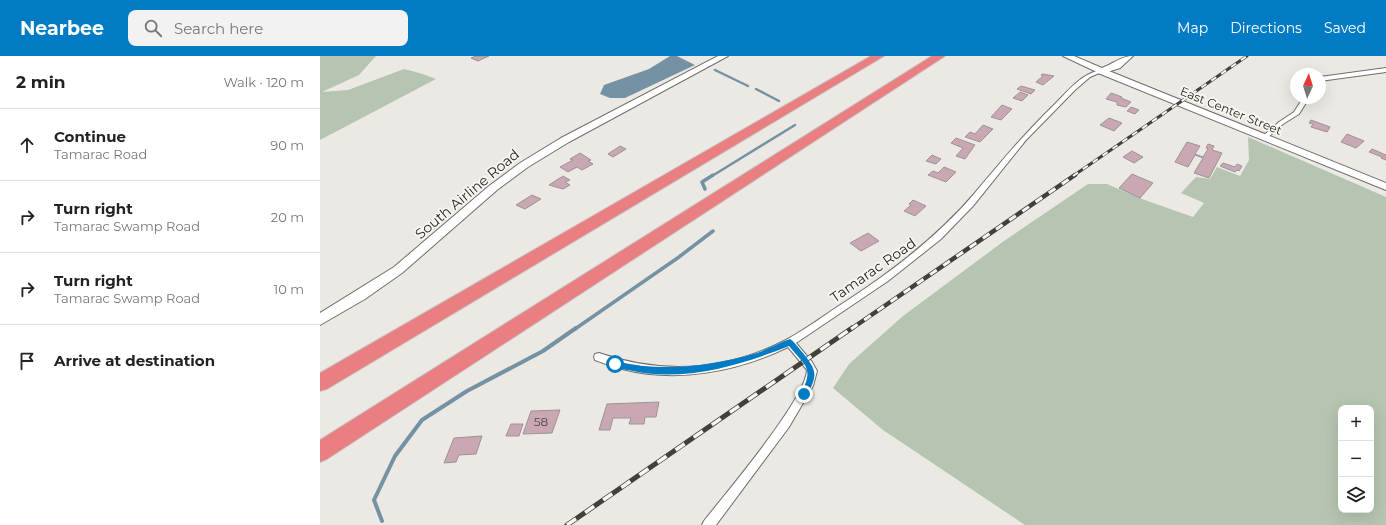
<!DOCTYPE html>
<html lang="en">
<head>
<meta charset="utf-8">
<style>
  :root { --surface:#fff; --page:#f2f2f2; --text:#222; --muted:#767676; --line:#e0e0e0; --accent:#017bc4 }
  body { margin:0; font-family:Montserrat,sans-serif; background:var(--page); color:var(--text) }
  .controls { position:absolute; right:12px; bottom:12px; display:grid; overflow:hidden; border-radius:8px; box-shadow:0 4px 16px #0002 }
  .controls button { width:36px; height:36px; display:grid; place-items:center; padding:0; border:0; border-bottom:1px solid var(--line); background:var(--surface); color:var(--text); font:20px sans-serif }
  .compass { position:absolute; left:970px; top:12px; width:36px; height:36px; border-radius:50%; background:var(--surface); box-shadow:0 4px 16px #0002; rotate:4deg }
  .stop { position:absolute; width:12px; height:12px; margin:-9px; border:3px solid #017bc4; border-radius:50%; background:#fff }
  .stop.end { background:#017bc4; border-color:#fff; box-shadow:0 1px 4px #0008 }
  .list { margin:0; padding:0; list-style:none }
  h2 { display:flex; justify-content:space-between; align-items:center; height:52px; margin:0; padding:0 16px; font-size:17px }
  h2 small { font-size:13px; font-weight:400; color:var(--muted) }
  .list li { display:grid; grid-template-columns:26px 1fr auto; gap:12px; align-items:center; box-sizing:border-box; height:72px; padding:0 16px; border-top:1px solid var(--line) }
  .list b { display:block; font-size:15px; white-space:nowrap }
  .list p { margin:0; font-size:13px; white-space:nowrap; color:var(--muted) }
  .list em { font-size:13px; font-style:normal; color:var(--muted) }
  .icon { flex:none; width:22px; height:22px; fill:none; stroke:currentColor; stroke-width:2; stroke-linecap:round; stroke-linejoin:round }
  .map { position:relative; flex:none; width:1066px; height:469px; overflow:hidden }
  header { display:flex; align-items:center; gap:24px; box-sizing:border-box; height:56px; padding:0 20px; background:var(--accent); color:#fff }
  header strong { font-size:19px }
  nav { display:flex; gap:22px; margin-inline-start:auto; font-size:14px }
  .search { width:280px; height:36px; background:var(--page); display:flex; align-items:center; gap:10px; box-sizing:border-box; padding:0 14px; border-radius:8px; color:var(--muted); font-size:15px }
  main { display:flex }
  aside { flex:1; background:var(--surface) }
  .map>svg:first-child { display:block }
</style>
</head>
<body>
<header>
<strong>Nearbee</strong>
<div class="search"><svg class="icon" aria-label="search" viewBox="0 0 24 24"><circle cx="10" cy="10" r="6"/><path d="M15 15l6 6"/></svg>Search here</div>
<nav><a>Map</a><a>Directions</a><a>Saved</a></nav>
</header>
<main>
<aside>
<h2>2 min<small>Walk · 120 m</small></h2>
<ul class="list">
<li><svg class="icon" aria-label="ahead" viewBox="0 0 24 24"><path d="M12 20V5M6 11l6-6 6 6"/></svg><div><b>Continue</b><p>Tamarac Road</p></div><em>90 m</em></li>
<li><svg class="icon" aria-label="right" viewBox="0 0 24 24"><path d="M7 20v-9h11M14 6l5 5-5 5"/></svg><div><b>Turn right</b><p>Tamarac Swamp Road</p></div><em>20 m</em></li>
<li><svg class="icon" aria-label="right" viewBox="0 0 24 24"><path d="M7 20v-9h11M14 6l5 5-5 5"/></svg><div><b>Turn right</b><p>Tamarac Swamp Road</p></div><em>10 m</em></li>
<li><svg class="icon" aria-label="arrive" viewBox="0 0 24 24"><path d="M6 21V4h12l-3 4 3 4H6"/></svg><div><b>Arrive at destination</b></div></li>
</ul>
</aside>
<div class="map">
<svg width="1066" height="469" viewBox="0 0 1066 469">
  <rect width="100%" height="100%" fill="#ece9e5"/>
  <path fill="#b5c5b1" fill-rule="evenodd" d="M0 0H56L39 19 2 36 28 34 84 13 103 18 116 23 0 84Z
    M928 81 1066 141V469H705L563 374 513 332 529 308 583 260 684 185 768 128H787L822 143 873 161 884 147 861 137 876 121 890 123 897 111 920 120 929 104ZM1021 352H1051V454H1021Z"/>
  <path fill="#7492a3" d="M350 0H357L375 9 305 42H290L280 38 284 29 329 13Z"/>
  <g fill="none" stroke-linecap="round" stroke-linejoin="round">
    <path stroke="#7492a3" stroke-width="2.5" d="M395 14 428 30
      M436 33 459 45
      M392 120 475 69"/>
    <path stroke="#7492a3" stroke-width="3.5" d="M385 133 382 126 393 119
      M255 273 359 201 393 175"/>
    <path stroke="#7492a3" stroke-width="4" d="M62 465 54 444 75 400 102 364 147 335 223 295 256 272"/>
  </g>
  <path fill="#c9a8b4" stroke="#9a9496" d="M156 0H169L158 5 151 2Z
    M723 18 734 20 723 29 716 26 723 20 721 19Z
    M701 30 715 34 711 38 697 33Z
    M700 36 708 39 702 45 693 42Z
    M791 37 802 41 801 42 811 46 806 51 797 49V46L786 43Z
    M682 49 692 53 681 64 671 61Z
    M811 51 819 54 815 58 807 55Z
    M789 62 802 67 794 75 780 69Z
    M991 64 1010 71 1007 76 991 71 993 68 989 67Z
    M663 69 673 73 660 86 645 81 650 76 655 78Z
    M1027 78 1044 85 1036 92 1021 86Z
    M636 82 655 89 645 103 636 100 643 92 631 87Z
    M867 86 880 90 875 98 883 101 888 93 886 92 888 88 894 90 892 94 902 97 889 122 874 117 883 102 875 99 868 111 855 106Z
    M300 90 306 93 293 101 288 98Z
    M1052 93 1066 99V104L1061 102 1062 101 1049 96Z
    M812 95 823 101 814 107 803 101Z
    M260 97 271 104 268 105 273 108 262 114 257 111 248 116 240 111 253 104 250 103Z
    M612 99 621 103 616 108 606 105Z
    M903 107 915 111 917 108 922 110 919 115 917 114 915 116 900 110Z
    M624 111 636 116 626 126 608 119 613 115 618 117Z
    M812 118 833 127 820 142 799 132Z
    M243 120 250 124 245 126 250 129 243 133 229 129Z
    M212 139 221 143 205 153 196 149Z
    M593 144 606 150 595 160 584 155 591 149 589 148Z
    M548 177 559 185 541 195 530 187Z
    M339 346 336 361H325L324 368H309L311 362H293L290 374H279L287 348Z
    M240 354 232 377 203 378 211 355Z
    M191 368H203L199 380H186Z
    M162 380 156 398 139 399 136 406 124 407 134 382Z"/>
  <g fill="none" stroke-linecap="round" stroke-linejoin="round">
    <g stroke="#706e6a" stroke-width="2">
      <path id="minor" d="M1066 12V16L1000 25V21Z
        M779 14 784 15 770 21 755 34 706 84 653 150 621 183 568 225 476 287 492 306 497 315 493 330 469 371 396 469H382L384 465C405 438 486 343 487 314L468 291C417 316 357 327 302 313 293 311 284 307 275 304L274 301 275 298 279 297C343 319 406 315 466 284 488 272 507 257 528 244 574 214 618 180 654 138 680 107 705 77 734 49 748 35 759 20 779 14Z
        M983 42H989L979 58 963 68 947 82H943V80L959 66 974 56Z"/>
    </g>
    <g stroke="#706e6a" stroke-width="2">
      <path id="tertiary" d="M778 13H784L1066 127V134L778 17Z"/>
    </g>
    <g stroke="#706e6a" stroke-width="2">
      <path id="secondary" d="M398 0H408L249 86 208 111 177 134 82 217 45 243 0 269V257L74 211 169 130 200 107 241 82Z
        M743 0H754L782 12C793 8 801 0 813 0L800 12 781 18Z"/>
    </g>
    <g stroke="#c7c6c6" stroke-width="2">
      <path id="motorway" d="M551 0H564L7 333 0 335V317Z
        M612 0H625L7 403 0 406V384Z"/>
    </g>
    <use href="#minor" fill="#fff" fill-rule="evenodd"/>
    <use href="#tertiary" fill="#fff" fill-rule="evenodd"/>
    <use href="#secondary" fill="#fff" fill-rule="evenodd"/>
    <use href="#motorway" fill="#e97f81" fill-rule="evenodd"/>
    <g stroke="#41403d" stroke-width="3">
      <path id="rail-far2" d="M753 120 927 0"/>
    </g>
    <g stroke="#41403d" stroke-width="4.5">
      <path id="rail-far1" d="M531 273 755 119"/>
    </g>
    <g stroke="#41403d" stroke-width="5">
      <path id="rail" d="M247 469 532 272"/>
    </g>
    <use href="#rail-far2" stroke="#faf6f2" stroke-width="2" stroke-dasharray="6" stroke-linecap="butt"/>
    <use href="#rail-far1" stroke="#faf6f2" stroke-width="3" stroke-dasharray="8" stroke-linecap="butt"/>
    <use href="#rail" stroke="#faf6f2" stroke-width="3.5" stroke-dasharray="11" stroke-linecap="butt"/>
  </g>
  <path fill="#017bc4" d="M470 283C475 286 479 293 483 297 498 316 497 319 487 340L484 341 481 338C494 311 486 311 469 290 419 310 361 327 308 314 302 313 294 313 291 308L295 305C341 316 383 311 430 299 443 296 456 288 470 283Z"/>
  <g text-anchor="middle" stroke-width="3.5" stroke-linejoin="round" paint-order="stroke">
    <g font-size="12" fill="#262523" stroke="#faf6f2">
      <text transform="translate(911 55) rotate(22)" y="4">East Center Street</text>
    </g>
    <g font-size="12" fill="#4f4647">
      <text x="221" y="370">58</text>
    </g>
    <g font-size="14" fill="#262523" stroke="#faf6f2">
      <text transform="translate(147 138) rotate(-40)" y="5">South Airline Road</text>
      <text transform="translate(553 214) rotate(-35)" y="5">Tamarac Road</text>
    </g>
  </g>
</svg>
<div class="controls">
<button>+</button>
<button>−</button>
<button><svg class="icon" aria-label="layers" viewBox="0 0 24 24"><path d="M12 4l9 5-9 5-9-5zM3 14l9 5 9-5"/></svg></button>
</div>
<svg class="compass" viewBox="-18 -18 36 36"><path d="M0-13l5 13h-10z" fill="#e53935"/><path d="M0 13l5-13h-10z" fill="#767676"/></svg>
<div class="stop" style="left:295px;top:308px"></div>
<div class="stop end" style="left:484px;top:338px"></div>
</div>
</main>
</body>
</html>
